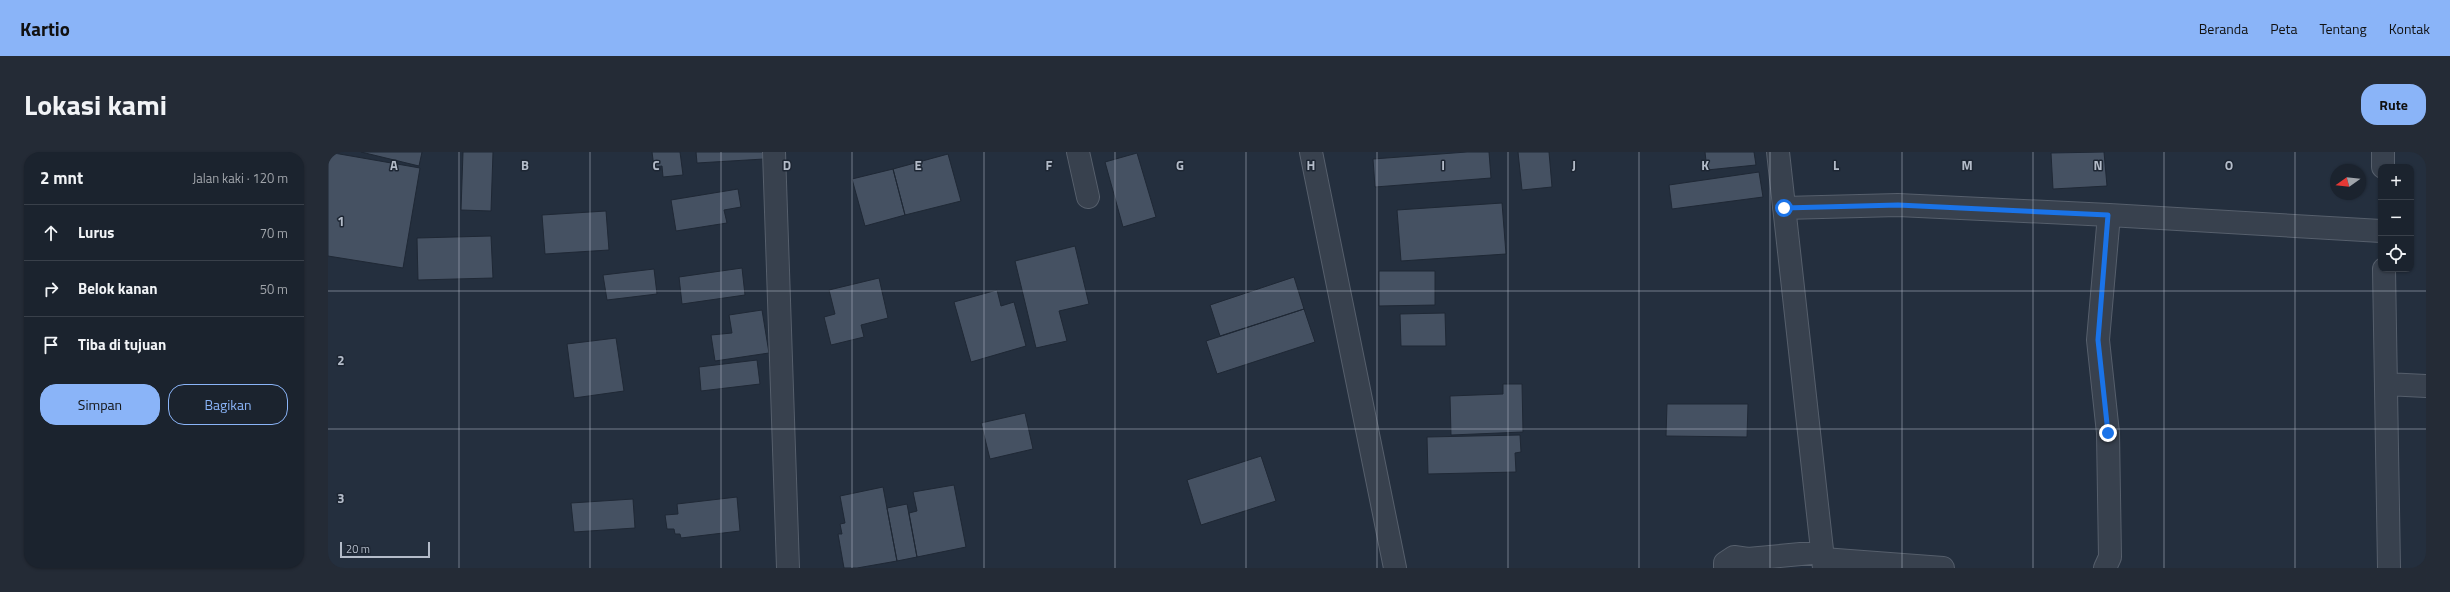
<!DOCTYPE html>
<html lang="id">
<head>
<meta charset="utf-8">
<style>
  :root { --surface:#1b232e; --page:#242b36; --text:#f1f3f6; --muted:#a0a4aa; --line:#39404a; --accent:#8ab4f8 }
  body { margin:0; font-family:"Titillium Web",sans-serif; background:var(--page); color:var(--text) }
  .controls { position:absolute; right:12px; top:12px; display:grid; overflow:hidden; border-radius:8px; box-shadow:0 1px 3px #0004 }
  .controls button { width:36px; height:36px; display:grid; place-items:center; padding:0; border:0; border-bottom:1px solid var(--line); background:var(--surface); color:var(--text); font:20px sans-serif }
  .compass { position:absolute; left:2002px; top:12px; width:36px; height:36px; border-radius:50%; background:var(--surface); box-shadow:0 1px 3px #0004; rotate:255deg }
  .scale { position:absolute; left:12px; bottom:10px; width:90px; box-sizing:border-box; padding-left:4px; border:2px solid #b4bcc9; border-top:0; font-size:11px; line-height:14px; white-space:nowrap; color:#b4bcc9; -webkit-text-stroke:3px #1d2633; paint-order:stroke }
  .stop { position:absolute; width:12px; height:12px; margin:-9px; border:3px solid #1a73e8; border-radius:50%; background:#fff }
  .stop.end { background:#1a73e8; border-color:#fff; box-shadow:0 1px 4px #0008 }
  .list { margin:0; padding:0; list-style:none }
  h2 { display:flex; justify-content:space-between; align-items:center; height:52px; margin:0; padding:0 16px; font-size:17px }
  h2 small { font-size:13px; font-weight:400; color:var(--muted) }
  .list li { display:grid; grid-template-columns:26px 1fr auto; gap:12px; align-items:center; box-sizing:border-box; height:56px; padding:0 16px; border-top:1px solid var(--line) }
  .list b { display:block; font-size:15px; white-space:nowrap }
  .list em { font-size:13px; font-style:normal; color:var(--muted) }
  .actions { display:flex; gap:8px; padding:12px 16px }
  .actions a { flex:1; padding:9px 0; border:1px solid var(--accent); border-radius:16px; text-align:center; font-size:14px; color:var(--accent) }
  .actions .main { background:var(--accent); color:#111 }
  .icon { flex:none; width:22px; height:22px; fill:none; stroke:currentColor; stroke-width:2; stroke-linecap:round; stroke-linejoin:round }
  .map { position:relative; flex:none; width:2098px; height:416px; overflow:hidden; border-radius:16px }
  header { display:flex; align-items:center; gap:24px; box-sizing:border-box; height:56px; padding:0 20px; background:var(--accent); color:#111 }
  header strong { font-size:19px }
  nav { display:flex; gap:22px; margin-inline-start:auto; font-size:14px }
  .intro { display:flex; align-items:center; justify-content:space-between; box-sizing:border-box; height:96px; padding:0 24px }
  h1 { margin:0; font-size:28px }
  .button { padding:10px 18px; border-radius:16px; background:var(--accent); color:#111; font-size:14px; font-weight:700 }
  main { display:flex; gap:24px; padding:0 24px }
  aside { flex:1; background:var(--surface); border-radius:16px; box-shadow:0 1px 3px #0004 }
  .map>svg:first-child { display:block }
</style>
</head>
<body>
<header>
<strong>Kartio</strong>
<nav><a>Beranda</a><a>Peta</a><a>Tentang</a><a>Kontak</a></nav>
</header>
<div class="intro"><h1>Lokasi kami</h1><a class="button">Rute</a></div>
<main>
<aside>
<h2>2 mnt<small>Jalan kaki · 120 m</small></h2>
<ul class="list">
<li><svg class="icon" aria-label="ahead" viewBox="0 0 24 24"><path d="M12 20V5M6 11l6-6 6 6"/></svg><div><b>Lurus</b></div><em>70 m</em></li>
<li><svg class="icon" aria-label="right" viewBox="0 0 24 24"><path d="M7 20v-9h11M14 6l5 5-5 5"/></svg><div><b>Belok kanan</b></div><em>50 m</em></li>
<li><svg class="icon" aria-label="arrive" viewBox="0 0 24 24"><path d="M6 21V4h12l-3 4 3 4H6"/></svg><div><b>Tiba di tujuan</b></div></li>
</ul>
<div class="actions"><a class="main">Simpan</a><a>Bagikan</a></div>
</aside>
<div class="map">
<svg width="2098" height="416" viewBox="0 0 2098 416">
  <rect width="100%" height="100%" fill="#242f3e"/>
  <path fill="#455162" stroke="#1f2835" d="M0 0 92 16 75 116 0 104Z
    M33 0H94L91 14Z
    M135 0H165L163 59 133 58Z
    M324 0H352L355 23 335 25 334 14 326 15Z
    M368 0H435L436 7 369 11Z
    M1139 0H1161L1163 26 1047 35 1045 7Z
    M1190 0H1221L1224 35 1194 38Z
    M1377 0H1426L1428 13 1379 18Z
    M1776 0 1779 34 1725 37 1723 1Z
    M809 1 828 65 795 75 777 10Z
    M620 2 633 49 577 63 565 17Z
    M565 17 577 63 537 74 524 27Z
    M1431 20 1435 45 1344 57 1341 33Z
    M410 37 413 55 396 58 399 71 348 79 343 48Z
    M1174 51 1178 102 1073 109 1069 58Z
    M278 59 281 98 217 102 214 63Z
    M163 84 165 126 90 128 89 86Z
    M747 94 761 152 731 159 739 189 708 196 687 109Z
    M414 116 417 143 354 152 351 125Z
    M326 117 329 142 279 148 275 123Z
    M1051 119H1107V153L1051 154Z
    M966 125 976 157 892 184 882 153Z
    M551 126 560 166 533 173 536 185 503 193 496 165 507 162 501 138Z
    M669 138 673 154 686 150 698 194 643 210 626 150Z
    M976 157 987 190 889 222 878 189Z
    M434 158 441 201 387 209 383 183 404 181 401 163Z
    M1117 161 1118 194H1073L1072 162Z
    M288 186 296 239 246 246 239 192Z
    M429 208 432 232 373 239 371 215Z
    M1175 232H1194L1195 280 1123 283 1122 244 1175 242Z
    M1339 252H1420L1419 285 1338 284Z
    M697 261 705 297 662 307 653 271Z
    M1192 283 1193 300 1187 301 1188 320 1100 322 1099 285Z
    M933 304 948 349 873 373 859 328Z
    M626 333 638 395 589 405 581 361 589 359 585 340Z
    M555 335 569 409 529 416H516L510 382H514L512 372 517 371 512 344Z
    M409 345 412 379 353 386 352 382H347L346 377H339L337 363 350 362 349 352Z
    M305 347 307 376 246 380 243 351Z
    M579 352 589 405 569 409 559 356Z"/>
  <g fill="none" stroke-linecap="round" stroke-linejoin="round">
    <g stroke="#565f6c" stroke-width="24">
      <path id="minor" d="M446 0 460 416
        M750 0 760 45
        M983 0 1067 416
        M1450 0 1496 416
        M2055 0V15
        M1456 56 1570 53 1781 63 1770 188 1780 281 1782 405 1777 416
        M1781 63 2053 79
        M2056 117 2061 416
        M2058 232 2098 234
        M1495 407 1615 416
        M1397 416V411L1406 405 1420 407 1494 400"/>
    </g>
    <use href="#minor" stroke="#38414e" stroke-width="22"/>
  </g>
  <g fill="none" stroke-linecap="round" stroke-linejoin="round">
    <path stroke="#1a73e8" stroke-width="5" d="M1456 56 1570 53 1780 63 1770 188 1780 281"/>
  </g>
  <path fill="none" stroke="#b4bcc9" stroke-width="1" stroke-opacity="0.55" d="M131 0V416M262 0V416M393 0V416M524 0V416M656 0V416M787 0V416M918 0V416M1049 0V416M1180 0V416M1311 0V416M1442 0V416M1574 0V416M1705 0V416M1836 0V416M1967 0V416M0 139H2098M0 277H2098"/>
  <g font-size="13" text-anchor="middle" font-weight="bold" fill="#b4bcc9" stroke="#1d2633" stroke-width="3" stroke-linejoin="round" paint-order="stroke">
    <text x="66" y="18">A</text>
    <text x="197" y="18">B</text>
    <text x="328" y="18">C</text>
    <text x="459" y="18">D</text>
    <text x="590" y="18">E</text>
    <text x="721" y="18">F</text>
    <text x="852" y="18">G</text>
    <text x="983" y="18">H</text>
    <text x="1115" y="18">I</text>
    <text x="1246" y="18">J</text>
    <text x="1377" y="18">K</text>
    <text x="1508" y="18">L</text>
    <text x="1639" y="18">M</text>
    <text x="1770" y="18">N</text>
    <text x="1901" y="18">O</text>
    <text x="13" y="74">1</text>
    <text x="13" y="213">2</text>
    <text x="13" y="351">3</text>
  </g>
</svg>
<div class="controls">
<button>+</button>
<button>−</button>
<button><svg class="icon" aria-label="locate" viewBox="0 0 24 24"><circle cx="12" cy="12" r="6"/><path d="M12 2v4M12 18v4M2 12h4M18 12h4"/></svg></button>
</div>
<svg class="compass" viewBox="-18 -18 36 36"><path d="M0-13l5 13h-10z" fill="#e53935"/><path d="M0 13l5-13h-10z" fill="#a0a4aa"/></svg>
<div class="scale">20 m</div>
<div class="stop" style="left:1456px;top:56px"></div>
<div class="stop end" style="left:1780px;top:281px"></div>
</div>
</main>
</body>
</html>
